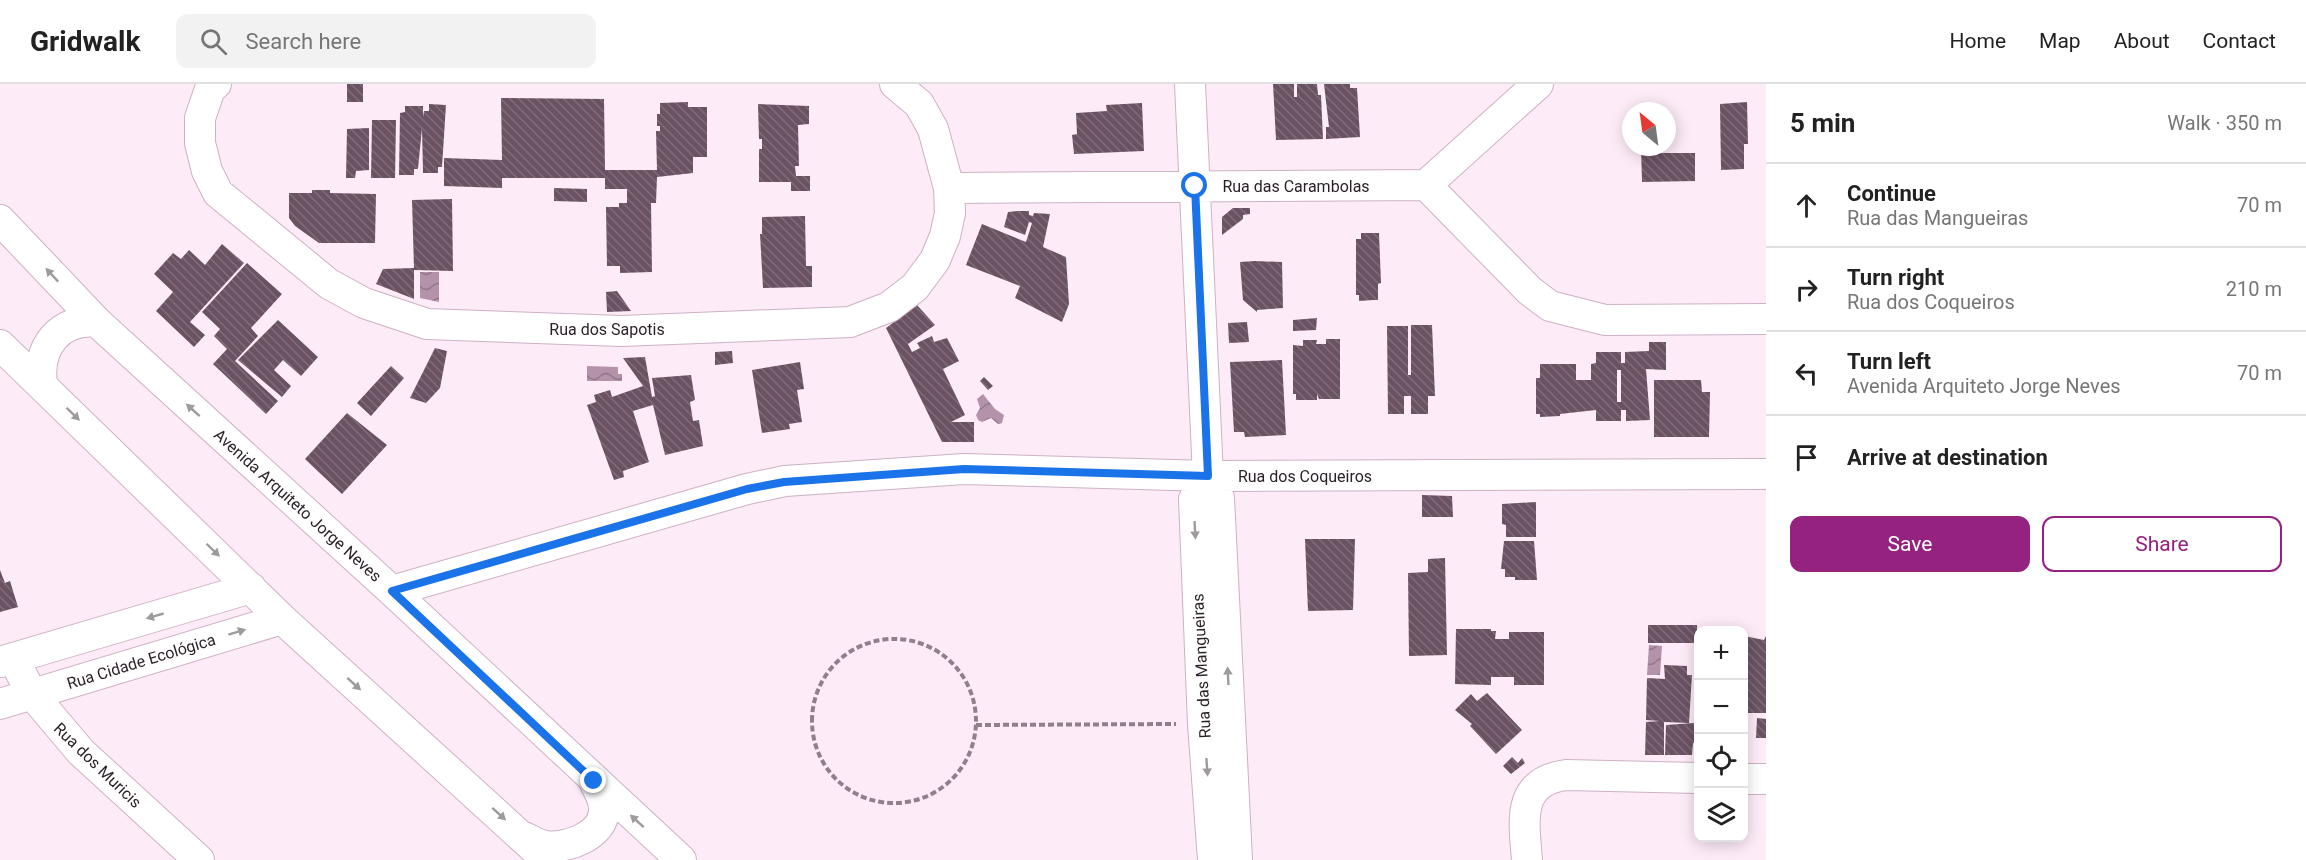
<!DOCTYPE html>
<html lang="en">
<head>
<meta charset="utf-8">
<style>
  :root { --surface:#fff; --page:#f2f2f2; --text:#222; --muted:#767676; --line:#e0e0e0; --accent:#952280 }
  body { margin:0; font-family:Roboto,sans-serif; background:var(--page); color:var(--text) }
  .controls { position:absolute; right:18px; bottom:18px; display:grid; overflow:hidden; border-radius:12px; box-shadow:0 3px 15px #0003 }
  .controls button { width:54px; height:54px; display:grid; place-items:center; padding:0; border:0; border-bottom:2px solid var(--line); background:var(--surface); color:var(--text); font:30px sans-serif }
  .compass { position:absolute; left:1622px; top:18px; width:54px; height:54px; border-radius:50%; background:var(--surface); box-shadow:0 3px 15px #0003; rotate:331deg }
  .stop { position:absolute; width:18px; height:18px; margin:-14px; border:4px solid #1a73e8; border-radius:50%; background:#fff }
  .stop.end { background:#1a73e8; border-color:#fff; box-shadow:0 2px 6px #0008 }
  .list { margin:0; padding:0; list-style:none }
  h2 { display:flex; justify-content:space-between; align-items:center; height:78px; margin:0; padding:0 24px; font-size:26px }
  h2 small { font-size:20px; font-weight:400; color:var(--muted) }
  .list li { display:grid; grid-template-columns:39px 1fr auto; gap:18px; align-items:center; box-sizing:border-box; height:84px; padding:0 24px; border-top:2px solid var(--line) }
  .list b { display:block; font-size:22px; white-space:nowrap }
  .list p { margin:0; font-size:20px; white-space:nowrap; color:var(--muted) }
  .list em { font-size:20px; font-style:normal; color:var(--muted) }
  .actions { display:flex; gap:12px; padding:18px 24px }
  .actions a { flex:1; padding:14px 0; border:2px solid var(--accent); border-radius:12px; text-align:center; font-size:21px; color:var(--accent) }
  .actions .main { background:var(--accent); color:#fff }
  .icon { flex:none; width:33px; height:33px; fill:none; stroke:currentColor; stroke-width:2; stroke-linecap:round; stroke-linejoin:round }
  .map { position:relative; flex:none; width:1766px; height:776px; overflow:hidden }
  header { display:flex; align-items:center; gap:36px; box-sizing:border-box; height:84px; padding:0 30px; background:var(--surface); border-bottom:2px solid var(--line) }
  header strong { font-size:28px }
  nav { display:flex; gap:33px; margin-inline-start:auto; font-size:21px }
  .search { width:420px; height:54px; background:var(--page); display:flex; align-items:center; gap:15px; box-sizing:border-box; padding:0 21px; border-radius:12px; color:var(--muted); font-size:22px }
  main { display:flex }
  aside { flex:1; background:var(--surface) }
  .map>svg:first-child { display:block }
</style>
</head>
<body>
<header>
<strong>Gridwalk</strong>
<div class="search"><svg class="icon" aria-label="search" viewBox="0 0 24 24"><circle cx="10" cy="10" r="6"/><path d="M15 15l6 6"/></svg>Search here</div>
<nav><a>Home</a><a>Map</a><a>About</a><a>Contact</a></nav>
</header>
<main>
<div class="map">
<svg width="1766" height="776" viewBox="0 0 1766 776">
  <defs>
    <pattern id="water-waves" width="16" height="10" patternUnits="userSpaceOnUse" patternTransform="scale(1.5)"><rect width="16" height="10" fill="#b392aa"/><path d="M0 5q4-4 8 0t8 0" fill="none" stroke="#92778a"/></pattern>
    <pattern id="building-back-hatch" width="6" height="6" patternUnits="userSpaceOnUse" patternTransform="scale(1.5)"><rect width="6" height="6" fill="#6a5263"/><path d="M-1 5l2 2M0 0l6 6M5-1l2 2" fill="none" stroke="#7f6c7a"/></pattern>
  </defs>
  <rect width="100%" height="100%" fill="#fdebf7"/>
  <path fill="url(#water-waves)" d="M420 188H439V218L420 214Z
    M587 282 618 283V290H622V297H587Z
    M983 310 995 325 1004 331 1002 339 998 340 991 334 982 338 978 336 976 331 980 324 977 315Z
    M1649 561 1662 562 1660 591H1647Z"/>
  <path fill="url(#building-back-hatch)" fill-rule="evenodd" d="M347 0H363V18H347Z
    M1273 0H1294V13H1297V0H1317L1318 11H1321L1323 55 1276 56Z
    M1324 0H1350V4H1357L1360 53 1326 55V43H1329Z
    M501 14 604 15 605 86H657L656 47H660V42H657V30H660V19L688 18V23H707V73H693V89L657 93 656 119H651L652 188 620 189V182H607L606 123H619V119H627V105H605V94H502V104L444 102V74L502 76Z
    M1747 18 1748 60H1744V85L1721 86 1720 20Z
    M1142 19 1144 67 1074 70 1072 51 1077 50 1076 29 1107 27 1106 21Z
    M429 20 446 21 442 83H438V89H423L422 44 418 85H414V91H399L400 29 405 28V22H423V33L424 27H429Z
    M758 20 809 22V40L798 41 799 82H795L796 92H810V107H791V98H759V65H762V55H759Z
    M372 36H396L395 94H371Z
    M369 44V86L356 87 355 94H346L347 45Z
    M1641 63H1656V69H1695V97L1642 98Z
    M554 104 587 105V118L554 117Z
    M312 106H330V109L376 110 375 159H319L295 142 289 134V109H312Z
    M452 115 453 187 414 186V215L376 200 383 185 414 184 412 116Z
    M1233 124H1250V130L1243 131V135L1222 151V133Z
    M1018 127H1029V131L1033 132 1034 129 1050 130 1043 163 1066 173 1069 220 1062 238 1015 214 1020 202 966 181 982 140 1026 158 1032 139 1029 138 1025 151 1004 143 1008 128Z
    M805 132 806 182H812V203L763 204 760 150H762V133Z
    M1361 149H1379L1381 199 1378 200V216H1373L1359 217V211H1356V155H1361Z
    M222 160 244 179 190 238 205 251 194 263 156 227 173 208 154 190 173 169 181 175 189 166 205 181Z
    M1255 177 1282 178 1283 224 1257 226V228L1243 216 1240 178Z
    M247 179 282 210 251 244 258 252 235 277 278 317 266 330 213 280 227 265 214 252 220 245 202 228Z
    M617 207 631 227 607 228 606 208Z
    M917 221 935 241 908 260 912 268 920 264 917 259 932 252 934 258 947 254 959 277 943 285 965 331 951 338H974V358H942L886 244Z
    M1317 234 1316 246 1293 247V236Z
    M278 236 318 273 301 292 283 276 274 286 291 302 282 313 238 276Z
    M1247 238 1249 258 1229 259 1228 239Z
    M1411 241H1432L1435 312H1428V330H1411V312H1404V330H1388L1387 242H1408V291H1411Z
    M1326 255H1340V315H1319L1317 310V316H1296V310H1293V261L1303 262V256H1317L1316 260H1326Z
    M1649 258H1666V286L1646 285 1650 336 1626 337V326H1621V337H1596V326L1560 330V332L1540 333V330H1536V294H1540V280H1576V296H1591V280L1596 279V268H1621V279H1625V268L1649 267ZM1617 286H1621V318H1617Z
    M435 264 447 267 440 304 426 319 410 314Z
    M732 267 733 279 715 281V268Z
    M645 273 652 313 655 312 652 294 691 291 695 316 690 318 693 337 699 336 703 362 665 371 653 321 633 327 649 378 623 387 624 393 614 396 587 321 596 318 594 311 610 306 612 313 643 302 623 274Z
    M1282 276 1286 351 1245 353 1244 348H1234L1230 278Z
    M800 278 804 305 797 306 802 338 789 340 790 345 762 349 752 286Z
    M391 282 404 294 371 332 357 319Z
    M984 293 993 302 988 306 980 297Z
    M1654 296H1701L1702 308H1710L1709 353H1654Z
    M347 329 387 361 342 410 305 375Z
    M1422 411 1452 412 1453 433H1422Z
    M1536 418V453H1506V441L1502 440V420Z
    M1305 455H1355L1353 526 1308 527Z
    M1504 457H1534L1537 496H1515V493H1505V485H1501Z
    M1445 474 1447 571 1409 572 1408 489 1428 488V475Z
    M0 486 5 499 10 497 18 523 0 528Z
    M1648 541H1697L1698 627H1694L1696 559H1648Z
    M1456 545H1491V547H1496L1495 555H1509V548H1544V601H1514V593H1491V601L1455 600Z
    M1744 552 1764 556 1766 552V629H1744Z
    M1664 581 1687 582V591H1692L1689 639 1664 638V671H1645L1646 638 1660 637 1646 636 1647 594 1665 595Z
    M1487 609 1522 646 1496 670 1470 642 1472 640 1455 626 1471 610 1477 617Z
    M1757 634 1766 635V654H1756Z
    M1693 639H1698V659H1693L1692 671H1665L1666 641Z
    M1512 673 1518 679 1522 674 1525 679 1511 690 1503 682Z"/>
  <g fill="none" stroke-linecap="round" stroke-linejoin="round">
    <g stroke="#cdb1c4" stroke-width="32">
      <path id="minor" d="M216 0 210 5 200 34V59L207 87 218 109 329 200 364 219 427 240 621 247 850 238 889 223 915 203 935 176 945 152 950 129 949 104 933 45 919 20 895 0
        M1190 0 1208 392 1219 414 1237 776
        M1426 101 1530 207 1550 222 1605 236 1766 235
        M949 104 1426 101 1538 0
        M0 136 97 238 392 507 681 776
        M0 261 282 535 547 776
        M42 299C37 264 59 234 97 238
        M1208 392 1194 415 1203 640 1213 776
        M392 507 747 405 785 397 964 385 1208 392 1766 390
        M13 574 32 610 81 668 199 776
        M0 578 251 504
        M0 620 282 535
        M1744 695H1766
        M524 753C531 756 538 761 546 762 566 765 603 752 604 727 605 716 598 706 594 697
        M1527 776C1524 737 1516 698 1566 691L1698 694"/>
    </g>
    <path stroke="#8f818b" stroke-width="4" stroke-dasharray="6 3" stroke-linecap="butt" d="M812 637a82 82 0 1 1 164 0a82 82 0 1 1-164 0Z
      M976 641 1176 640"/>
    <use href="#minor" stroke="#fff" stroke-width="30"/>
  </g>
  <defs><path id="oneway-solid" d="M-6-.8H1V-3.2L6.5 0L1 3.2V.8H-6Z" transform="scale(1.5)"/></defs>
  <g fill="#9f9a9e">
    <use href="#oneway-solid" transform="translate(52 191) rotate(-133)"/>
    <use href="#oneway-solid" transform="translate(193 326) rotate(-138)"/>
    <use href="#oneway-solid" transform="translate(73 330) rotate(44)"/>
    <use href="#oneway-solid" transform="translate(1195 446) rotate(87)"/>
    <use href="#oneway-solid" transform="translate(213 466) rotate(44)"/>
    <use href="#oneway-solid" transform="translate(155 532) rotate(164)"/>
    <use href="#oneway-solid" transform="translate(237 548) rotate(-17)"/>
    <use href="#oneway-solid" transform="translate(1228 592) rotate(-93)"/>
    <use href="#oneway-solid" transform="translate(354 600) rotate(42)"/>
    <use href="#oneway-solid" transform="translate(1207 683) rotate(86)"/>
    <use href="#oneway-solid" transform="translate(499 730) rotate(42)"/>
    <use href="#oneway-solid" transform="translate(637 737) rotate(-138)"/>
  </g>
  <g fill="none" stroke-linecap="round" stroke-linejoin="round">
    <path stroke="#1a73e8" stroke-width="8" d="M594 697 392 507 747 405 784 398 964 385 1208 392 1195 102"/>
  </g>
  <g text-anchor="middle" stroke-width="6" stroke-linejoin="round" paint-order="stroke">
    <g font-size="16" fill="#2a1f27" stroke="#fefefe">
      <text x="1296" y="108">Rua das Carambolas</text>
      <text x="607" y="251">Rua dos Sapotis</text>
      <text x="1305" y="398">Rua dos Coqueiros</text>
      <text transform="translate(298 421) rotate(42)" y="6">Avenida Arquiteto Jorge Neves</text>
      <text transform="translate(141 577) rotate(-17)" y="6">Rua Cidade Ecológica</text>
      <text transform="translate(1201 582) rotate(-93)" y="6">Rua das Mangueiras</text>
      <text transform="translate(98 681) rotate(44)" y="6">Rua dos Muricis</text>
    </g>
  </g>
</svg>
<div class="controls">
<button>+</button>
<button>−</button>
<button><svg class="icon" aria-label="locate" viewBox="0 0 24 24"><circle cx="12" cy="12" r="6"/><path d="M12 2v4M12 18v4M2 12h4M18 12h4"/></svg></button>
<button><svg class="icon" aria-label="layers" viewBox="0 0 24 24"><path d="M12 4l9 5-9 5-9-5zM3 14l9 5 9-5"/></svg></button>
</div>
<svg class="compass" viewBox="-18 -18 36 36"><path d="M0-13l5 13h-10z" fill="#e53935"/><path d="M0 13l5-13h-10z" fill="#767676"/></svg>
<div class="stop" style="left:1195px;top:102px"></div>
<div class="stop end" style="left:594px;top:697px"></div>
</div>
<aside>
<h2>5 min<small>Walk · 350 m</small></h2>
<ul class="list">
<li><svg class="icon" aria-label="ahead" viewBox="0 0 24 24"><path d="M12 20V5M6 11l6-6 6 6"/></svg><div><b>Continue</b><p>Rua das Mangueiras</p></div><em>70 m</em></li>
<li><svg class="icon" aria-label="right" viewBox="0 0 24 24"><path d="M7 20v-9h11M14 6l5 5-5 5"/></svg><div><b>Turn right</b><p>Rua dos Coqueiros</p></div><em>210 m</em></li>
<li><svg class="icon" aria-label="left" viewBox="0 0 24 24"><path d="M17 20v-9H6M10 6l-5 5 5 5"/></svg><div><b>Turn left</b><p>Avenida Arquiteto Jorge Neves</p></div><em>70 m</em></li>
<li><svg class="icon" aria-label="arrive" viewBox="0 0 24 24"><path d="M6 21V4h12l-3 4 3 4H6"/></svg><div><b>Arrive at destination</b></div></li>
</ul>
<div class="actions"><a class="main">Save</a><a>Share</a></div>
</aside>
</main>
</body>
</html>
